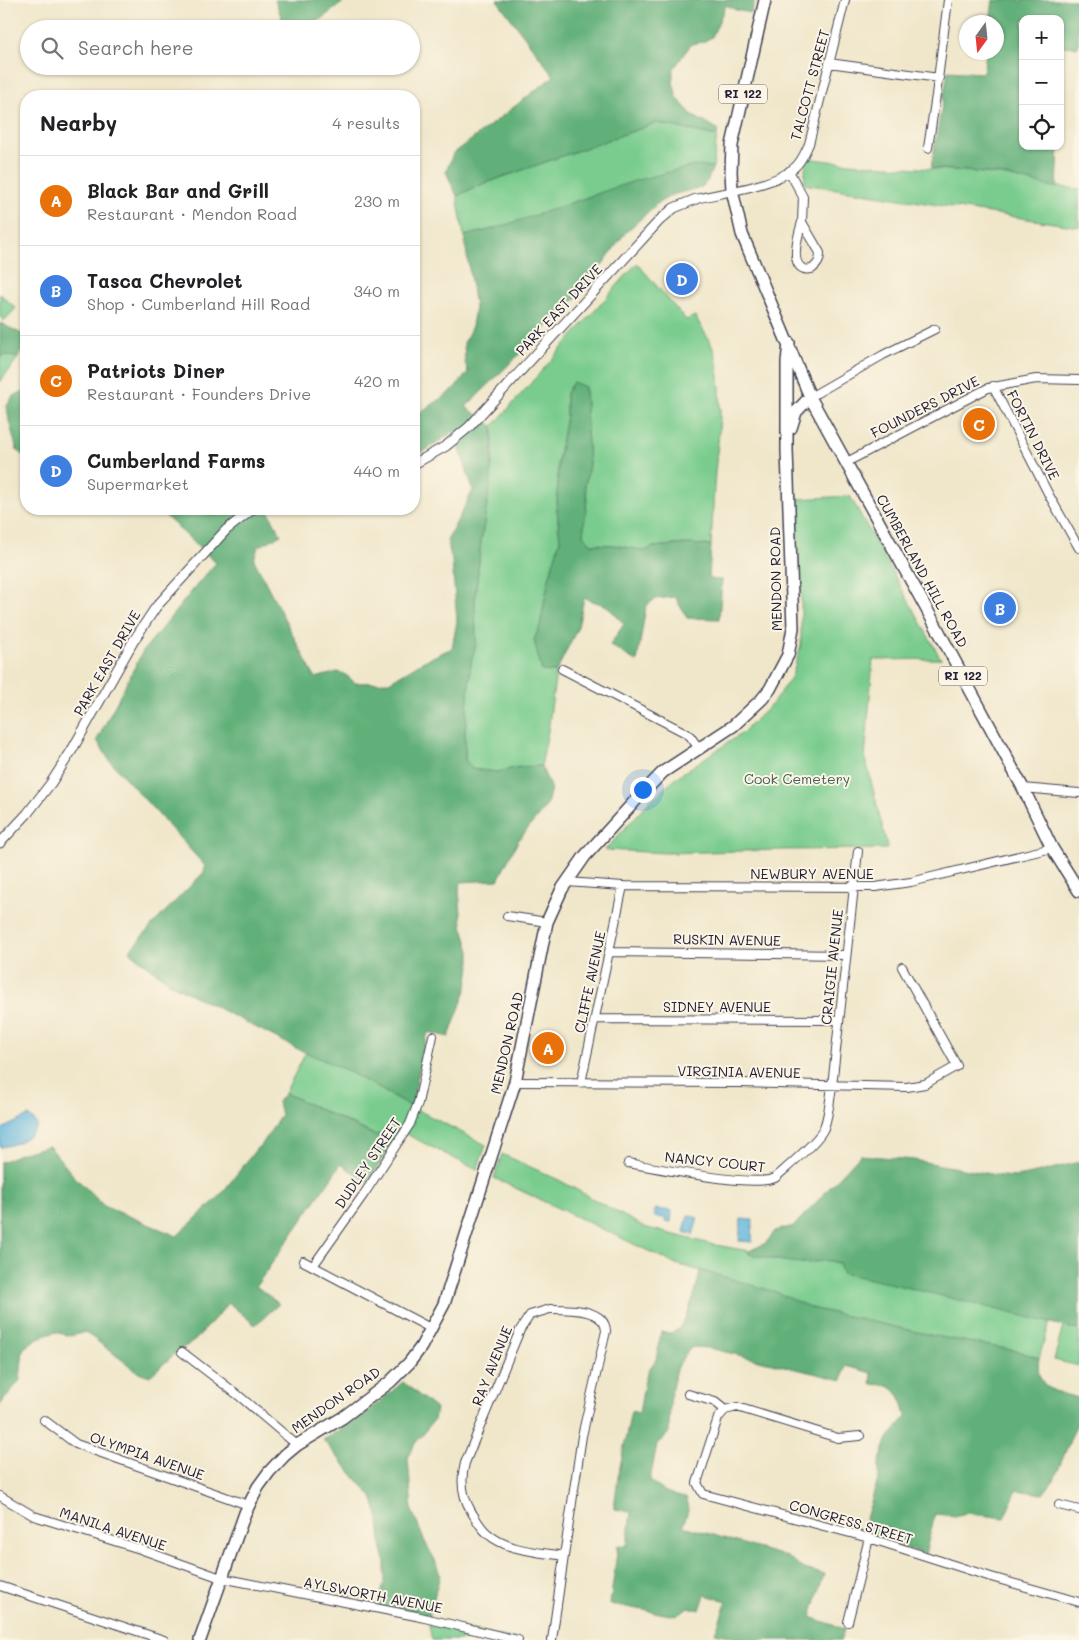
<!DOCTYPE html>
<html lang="en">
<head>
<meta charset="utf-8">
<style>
  :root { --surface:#fff; --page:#f6f6f6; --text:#202124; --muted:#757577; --line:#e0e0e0; --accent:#1f6fb2 }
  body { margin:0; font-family:Mali,sans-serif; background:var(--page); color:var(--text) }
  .controls { position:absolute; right:15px; top:15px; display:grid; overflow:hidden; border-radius:10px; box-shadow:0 1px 4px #0004 }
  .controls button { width:45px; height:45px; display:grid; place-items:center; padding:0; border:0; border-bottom:1px solid var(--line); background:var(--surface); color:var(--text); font:25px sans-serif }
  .compass { position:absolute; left:959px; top:15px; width:45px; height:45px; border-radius:50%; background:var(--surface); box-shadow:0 1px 4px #0004; rotate:195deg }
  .you { position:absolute; left:642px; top:789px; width:18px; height:18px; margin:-12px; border:4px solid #fff; border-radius:50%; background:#1a73e8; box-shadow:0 0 0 8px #1a73e833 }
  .badge { display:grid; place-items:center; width:32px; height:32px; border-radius:50%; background:var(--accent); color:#fff; font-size:16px; font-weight:700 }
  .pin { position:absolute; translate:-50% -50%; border:2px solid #fff; box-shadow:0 1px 5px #0006 }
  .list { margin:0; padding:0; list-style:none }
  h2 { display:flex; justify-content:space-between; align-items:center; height:65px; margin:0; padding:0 20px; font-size:21px }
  h2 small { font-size:16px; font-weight:400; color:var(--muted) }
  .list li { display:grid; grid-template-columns:32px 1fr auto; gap:15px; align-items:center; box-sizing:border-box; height:90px; padding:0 20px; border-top:1px solid var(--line) }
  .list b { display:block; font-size:19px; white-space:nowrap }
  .list p { margin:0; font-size:16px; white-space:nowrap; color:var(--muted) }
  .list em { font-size:16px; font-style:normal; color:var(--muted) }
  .icon { flex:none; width:28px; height:28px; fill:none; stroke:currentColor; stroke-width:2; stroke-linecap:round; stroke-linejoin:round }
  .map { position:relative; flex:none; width:1079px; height:1640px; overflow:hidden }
  .search { position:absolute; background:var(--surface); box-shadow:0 1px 4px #0004; left:20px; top:20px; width:400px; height:55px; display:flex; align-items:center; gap:12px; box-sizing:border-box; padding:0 18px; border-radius:28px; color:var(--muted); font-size:19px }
  .panel { position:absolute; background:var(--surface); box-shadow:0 1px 4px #0004; left:20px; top:90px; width:400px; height:425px; border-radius:20px }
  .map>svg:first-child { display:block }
</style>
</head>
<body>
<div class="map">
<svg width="1079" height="1640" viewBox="0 0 1079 1640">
  <rect width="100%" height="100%" fill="#fcf5e5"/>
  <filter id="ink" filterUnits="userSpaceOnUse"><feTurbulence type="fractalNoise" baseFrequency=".02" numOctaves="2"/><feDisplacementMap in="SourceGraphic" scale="10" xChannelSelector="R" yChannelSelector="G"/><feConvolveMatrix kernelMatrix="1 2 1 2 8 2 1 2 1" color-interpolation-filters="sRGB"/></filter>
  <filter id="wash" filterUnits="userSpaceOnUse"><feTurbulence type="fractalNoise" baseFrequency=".0096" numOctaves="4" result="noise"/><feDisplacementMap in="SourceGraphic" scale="20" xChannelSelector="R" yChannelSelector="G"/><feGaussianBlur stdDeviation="1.12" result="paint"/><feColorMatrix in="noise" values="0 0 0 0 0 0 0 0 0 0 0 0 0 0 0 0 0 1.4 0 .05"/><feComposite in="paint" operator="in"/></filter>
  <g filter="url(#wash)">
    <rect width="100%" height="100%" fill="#f0e7cb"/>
    <path fill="#79cc8e" stroke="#4e7764" d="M656 123 717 136 713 167C689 164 669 173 646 179 585 195 527 223 464 236L457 196 483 184Z
      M806 158C868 167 931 167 993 174 1022 177 1049 187 1079 189V227L804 184Z
      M637 263 686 320 695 316C702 329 713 344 716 357 724 395 719 434 715 472 713 496 713 520 711 545L686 544 653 547 645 551 614 545 591 544 583 535 587 499 585 486 589 465 585 388 566 393V415L558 462 557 509 560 540 548 582 540 626 534 640 542 671 556 672 548 731 541 766 520 767 497 772 472 769 465 760V733L471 662 476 644 475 598 481 542 493 459V426Z
      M0 294 16 308 4 321 0 317Z
      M7 355 18 358 0 382V356Z
      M850 496 941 659 873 660 865 757 888 849 782 850 667 853 605 850 650 801 678 776 741 734 773 703 792 676 801 645V595L796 499Z
      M306 1052 346 1070 412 1107 486 1145 477 1170 400 1131 375 1135 285 1093Z
      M502 1154 559 1180 644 1227 710 1244 749 1251V1254L775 1260 803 1263 828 1260 898 1285 1050 1322 1039 1358 1017 1351 935 1336 811 1308 776 1292 676 1264 494 1178Z
      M1063 1326 1079 1330V1366L1054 1360Z
      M428 1621 522 1640H432Z"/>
    <path fill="#62b079" stroke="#42695a" d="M275 0H346L308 29H286Z
      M497 0H755L751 13 736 10 726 5 712 37 703 42 691 44 673 70V82L677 98 693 116 718 129 717 136 656 123 483 184 457 196 446 172 453 154 554 76Z
      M993 0H1079L1078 47 1060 46V19H1023V146H1059L1057 188 998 174 931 168 948 71 983 73 986 53 996 52V22H990Z
      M693 166 713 167 708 180 702 187 672 195 657 204 625 233 585 289 466 407 493 426 491 480 481 542 475 598 476 644 471 662 465 733V760L472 769 497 772 520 767 541 766 551 788 547 805 518 841 498 880 461 882 459 889 462 925 470 951V966L467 987 449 1037 428 1032 419 1069 412 1107 346 1070 298 1049 171 984 129 951 158 919 204 872 205 866 109 760 97 740 143 651 201 580 216 563 158 509H267L281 535 258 547 254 560 315 678 338 672 346 675 355 683 389 682 422 662 452 648 457 621 452 560 447 541 473 490 454 431 428 449 414 455V415C435 404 454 392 468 372L465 362 464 343 472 326 475 307 464 236 486 231 527 218 634 181Z
      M0 323 26 336V341L18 358 7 355 0 356Z
      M573 382 585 387 589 465 585 486 587 499 583 535 591 544 614 545 645 551 653 547 686 544 711 545 709 579 722 580 719 619 687 618 675 597 655 599 646 606 637 662 610 645 624 624 607 606 584 598 578 627 556 672 542 671 534 640 540 626 548 582 560 540 557 509 558 462 566 415V393Z
      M26 390V459L17 450 9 421 7 406 13 396Z
      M285 1093 374 1135 400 1131 368 1183 341 1164 256 1286 279 1304 255 1325 229 1303 193 1342 179 1350 150 1376 138 1372 85 1332 71 1336 55 1332 36 1339 23 1349 20 1380 0 1405V1161L2 1162 19 1154 49 1146 72 1174 104 1206 177 1236 219 1197 257 1148 261 1146 281 1115 278 1102Z
      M860 1155 914 1160 1001 1176 1016 1177 1032 1174 1079 1162V1330L898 1285 842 1273 839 1263C824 1258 819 1263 804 1263 785 1262 767 1258 749 1254V1251L766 1243 775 1231 794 1226Z
      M700 1270 776 1292 811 1308 935 1336 1017 1351 1039 1358C1034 1388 1054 1392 1079 1398V1418L1054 1480 1043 1494 1017 1490 1004 1518 966 1513 955 1516 935 1514 925 1554 861 1535 879 1476V1463L888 1438 906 1417C904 1405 900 1392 888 1386 883 1384 876 1385 871 1384L872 1373 846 1366 842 1380 709 1348 692 1347C669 1368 670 1405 669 1433L657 1444 650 1480C661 1491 671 1495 686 1498L689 1507 683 1526 787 1557 803 1569 824 1574 811 1617 844 1629 841 1640H746L715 1633 727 1601 705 1595 700 1610 688 1607 676 1616 610 1604 618 1545 627 1546 631 1512 614 1509 618 1477 631 1411 639 1413 645 1379 649 1369 656 1360 661 1332 671 1334C674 1332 678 1330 680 1327 689 1314 698 1286 700 1270Z
      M403 1382 436 1409 434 1420 414 1445 408 1458 412 1511 425 1542 435 1560 440 1575 428 1621 377 1610 385 1579V1560L381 1545 379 1519 372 1497 323 1440 366 1413Z"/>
    <path fill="#60b5dc" stroke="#416c8c" d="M28 1116 33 1119 37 1125C34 1137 11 1147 0 1147V1130Z
      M656 1209 672 1211 671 1222 665 1221V1218L655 1217 653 1214Z
      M688 1215 698 1218 693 1235 684 1232Z
      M741 1219 753 1220 752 1242 739 1241Z"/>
  </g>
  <g filter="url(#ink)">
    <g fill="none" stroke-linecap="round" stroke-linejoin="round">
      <g stroke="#414051" stroke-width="10">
        <path id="minor" d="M829 63 939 78
          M928 148 936 95 948 0
          M789 171 803 197 802 222
          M696 199C724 192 775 186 795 167 802 161 805 152 809 144L845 0
          M802 222 820 253C820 261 818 264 812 269 809 269 806 270 804 269 789 264 799 232 802 222Z
          M993 386 1050 497 1079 548
          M810 397 883 355 935 329
          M845 463 988 388 1036 379 1079 380
          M562 669 684 732 690 736 700 750
          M1023 788 1079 793
          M567 882 623 886 875 887 911 882 1052 848
          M507 916 547 922
          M609 952 846 955
          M595 1019 839 1020
          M515 1082 740 1083 907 1087 925 1084 957 1066 902 967
          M581 1083 623 886
          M628 1163C656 1168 755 1188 775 1178 787 1167 819 1141 824 1128 829 1114 830 1099 832 1086L858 851
          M303 1261 432 1329
          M313 1266 364 1194 410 1124 418 1103 433 1036
          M550 1309C567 1309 605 1308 606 1331L582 1436 564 1556C539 1552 506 1551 487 1533 480 1527 476 1519 471 1511 462 1496 460 1481 465 1463L520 1330 530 1315Z
          M182 1352 238 1395 297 1445
          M688 1394 715 1402 725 1410
          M44 1420 76 1444 248 1505
          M860 1436 838 1438 737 1407 725 1410 718 1418 697 1483 703 1494 869 1538 991 1577 1079 1602
          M0 1496 34 1516 140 1549 221 1578 416 1616 518 1640
          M1059 1505 1079 1510
          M0 1586 164 1640
          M848 1622 869 1538
          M552 1640 564 1556"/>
      </g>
      <g stroke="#414051" stroke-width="11">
        <path id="tertiary" d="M414 464 446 446 469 427 660 220 674 208 696 199
          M0 843 27 814 51 783 72 750 134 640 156 607 226 530 253 509"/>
      </g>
      <g stroke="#414051" stroke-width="14">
        <path id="primary" d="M765 0 732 145 731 172 732 190 742 234 810 397 937 628 1023 788 1052 848 1079 891
          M791 428 796 412 810 397
          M200 1640 245 1513 258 1487 269 1472 285 1455 297 1445 342 1418 390 1382 409 1363 421 1347 444 1304 515 1082 547 922 562 889 585 856 635 801 663 772 733 726 762 699 770 689 788 655 793 628 787 450V362L789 343"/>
      </g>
      <use href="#minor" stroke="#fff" stroke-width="8"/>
      <use href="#tertiary" stroke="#fff" stroke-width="9"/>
      <use href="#primary" stroke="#fff" stroke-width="11"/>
    </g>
  </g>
  <g text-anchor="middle" stroke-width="4" stroke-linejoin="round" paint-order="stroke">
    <g fill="#fcf5e5" stroke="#63616e" stroke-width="1">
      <rect x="719" y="84.5" width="48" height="19" rx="4"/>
      <rect x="939" y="666.5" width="48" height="19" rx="4"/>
    </g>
    <g font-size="12" font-weight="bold" fill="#22223b">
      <text x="743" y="98">RI 122</text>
      <text x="963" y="680">RI 122</text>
    </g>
    <g font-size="14" fill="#22223b" stroke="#fcf5e5">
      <text transform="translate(810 85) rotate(-75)" y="5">TALCOTT STREET</text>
      <text transform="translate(559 310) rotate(-47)" y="5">PARK EAST DRIVE</text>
      <text transform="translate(925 407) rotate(-27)" y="5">FOUNDERS DRIVE</text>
      <text transform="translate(1033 435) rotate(63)" y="5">FORTIN DRIVE</text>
      <text transform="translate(922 571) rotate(61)" y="5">CUMBERLAND HILL ROAD</text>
      <text transform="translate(776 579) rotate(-91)" y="5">MENDON ROAD</text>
      <text transform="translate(107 663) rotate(-60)" y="5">PARK EAST DRIVE</text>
      <text x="812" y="879">NEWBURY AVENUE</text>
      <text transform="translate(727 940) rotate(1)" y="5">RUSKIN AVENUE</text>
      <text transform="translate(832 967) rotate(-84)" y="5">CRAIGIE AVENUE</text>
      <text transform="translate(590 982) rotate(-78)" y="5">CLIFFE AVENUE</text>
      <text x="717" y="1012">SIDNEY AVENUE</text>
      <text transform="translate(507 1043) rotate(-77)" y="5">MENDON ROAD</text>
      <text transform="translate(739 1072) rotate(1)" y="5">VIRGINIA AVENUE</text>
      <text transform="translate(715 1162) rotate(6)" y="5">NANCY COURT</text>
      <text transform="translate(368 1163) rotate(-56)" y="5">DUDLEY STREET</text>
      <text transform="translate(492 1366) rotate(-68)" y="5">RAY AVENUE</text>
      <text transform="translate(336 1400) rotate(-35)" y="5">MENDON ROAD</text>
      <text transform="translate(147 1456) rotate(19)" y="5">OLYMPIA AVENUE</text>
      <text transform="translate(851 1522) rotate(16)" y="5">CONGRESS STREET</text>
      <text transform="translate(113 1529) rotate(18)" y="5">MANILA AVENUE</text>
      <text transform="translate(373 1595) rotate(11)" y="5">AYLSWORTH AVENUE</text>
    </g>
    <g font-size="14" fill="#405e58" stroke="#fcf5e5">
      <text x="797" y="784">Cook Cemetery</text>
    </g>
  </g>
</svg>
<div class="controls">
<button>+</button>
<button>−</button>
<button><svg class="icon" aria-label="locate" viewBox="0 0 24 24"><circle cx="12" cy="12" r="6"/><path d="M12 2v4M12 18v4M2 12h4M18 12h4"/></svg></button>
</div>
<svg class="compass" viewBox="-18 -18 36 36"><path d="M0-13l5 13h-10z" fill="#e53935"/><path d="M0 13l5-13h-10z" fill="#757577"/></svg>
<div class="you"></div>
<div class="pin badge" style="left:548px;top:1048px;background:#e8710a">A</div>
<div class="pin badge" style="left:1000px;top:608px;background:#3f7fe0">B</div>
<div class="pin badge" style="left:979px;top:424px;background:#e8710a">C</div>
<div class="pin badge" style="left:682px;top:279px;background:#3f7fe0">D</div>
<div class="search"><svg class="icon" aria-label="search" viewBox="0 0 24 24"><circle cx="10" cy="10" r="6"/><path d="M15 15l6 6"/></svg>Search here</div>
<section class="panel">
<h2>Nearby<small>4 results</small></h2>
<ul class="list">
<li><span class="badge" style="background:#e8710a">A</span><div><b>Black Bar and Grill</b><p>Restaurant · Mendon Road</p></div><em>230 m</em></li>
<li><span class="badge" style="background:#3f7fe0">B</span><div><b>Tasca Chevrolet</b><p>Shop · Cumberland Hill Road</p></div><em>340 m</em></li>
<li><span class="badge" style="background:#e8710a">C</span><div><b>Patriots Diner</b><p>Restaurant · Founders Drive</p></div><em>420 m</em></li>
<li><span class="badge" style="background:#3f7fe0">D</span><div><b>Cumberland Farms</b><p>Supermarket</p></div><em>440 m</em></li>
</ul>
</section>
</div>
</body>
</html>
